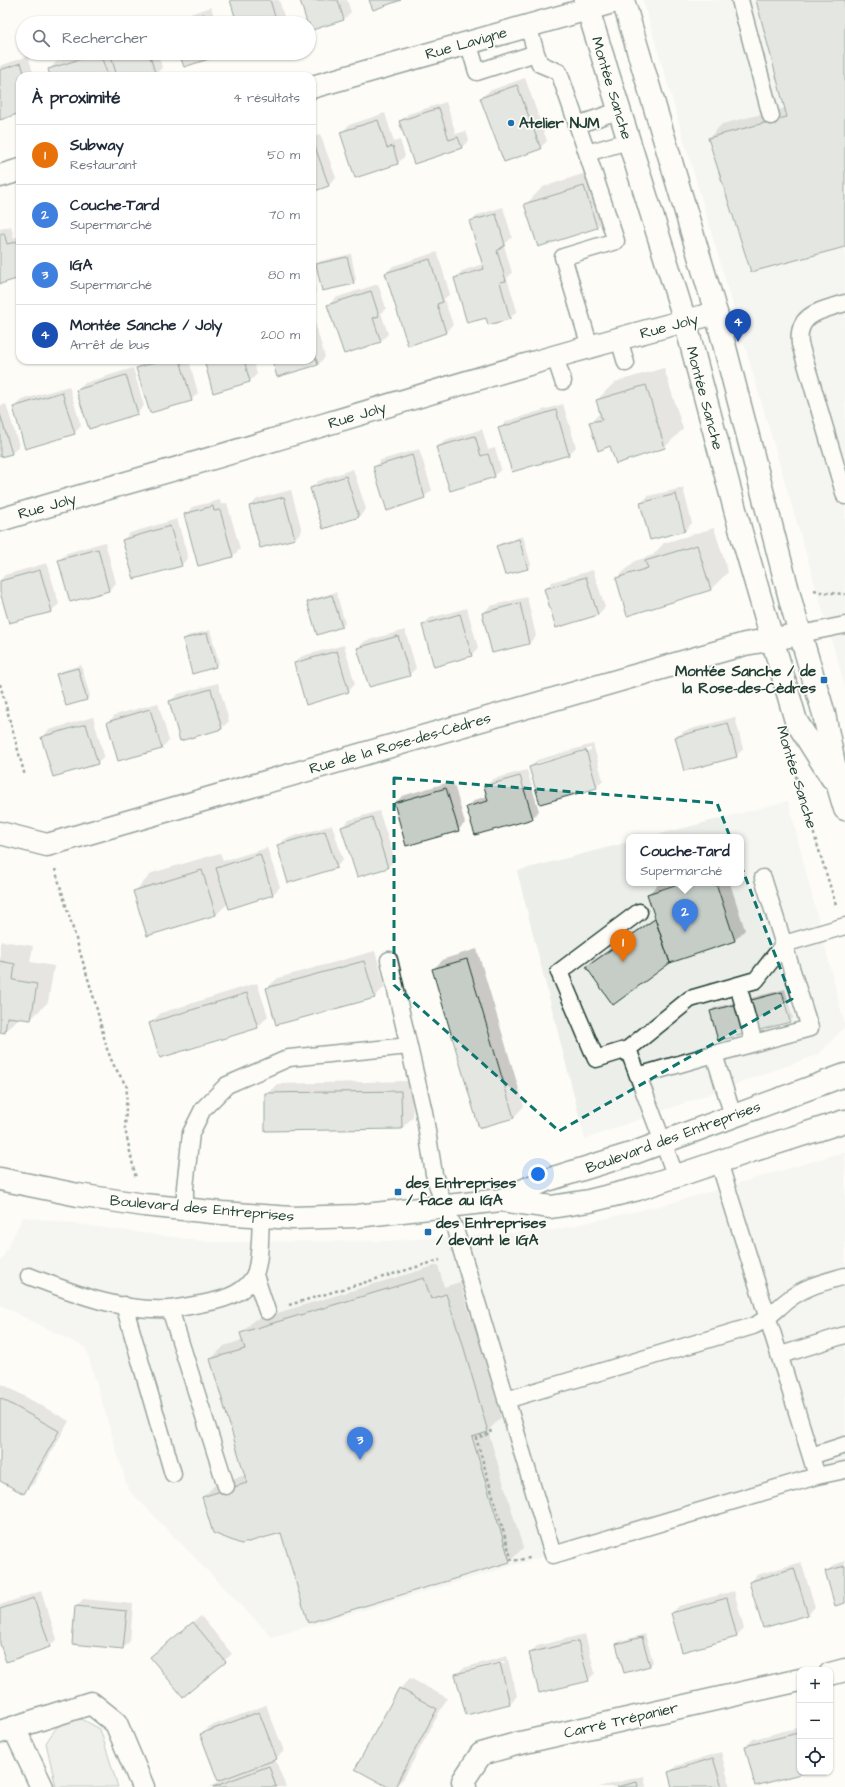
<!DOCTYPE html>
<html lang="fr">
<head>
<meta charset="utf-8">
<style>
  :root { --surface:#fff; --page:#f6f6f7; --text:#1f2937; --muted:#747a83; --line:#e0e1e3; --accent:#b45309 }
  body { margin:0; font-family:"Architects Daughter",sans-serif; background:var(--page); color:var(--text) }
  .controls { position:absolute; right:12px; bottom:12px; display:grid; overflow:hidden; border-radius:8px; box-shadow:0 1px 3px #0004 }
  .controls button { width:36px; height:36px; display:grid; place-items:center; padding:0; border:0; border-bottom:1px solid var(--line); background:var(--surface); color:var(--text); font:20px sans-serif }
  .you { position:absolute; left:538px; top:1174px; width:14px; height:14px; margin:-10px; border:3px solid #fff; border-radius:50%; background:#1a73e8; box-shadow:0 0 0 6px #1a73e833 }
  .badge { display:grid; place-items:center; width:26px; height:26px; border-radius:50%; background:var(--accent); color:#fff; font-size:13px; font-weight:700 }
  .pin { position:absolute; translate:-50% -33px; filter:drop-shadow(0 1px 2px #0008) }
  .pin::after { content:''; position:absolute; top:21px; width:14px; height:12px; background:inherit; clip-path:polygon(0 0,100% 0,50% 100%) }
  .popup { position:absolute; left:626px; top:834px; width:118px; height:52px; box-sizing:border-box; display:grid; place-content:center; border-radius:8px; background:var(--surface); filter:drop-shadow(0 1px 3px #0005); font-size:13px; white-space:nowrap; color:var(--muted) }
  .popup b { font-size:15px; color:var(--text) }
  .popup::after { content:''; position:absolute; left:50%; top:100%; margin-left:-8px; border:8px solid transparent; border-top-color:var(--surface) }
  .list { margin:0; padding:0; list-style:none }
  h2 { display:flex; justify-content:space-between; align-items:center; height:52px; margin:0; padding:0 16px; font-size:17px }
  h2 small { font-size:13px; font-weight:400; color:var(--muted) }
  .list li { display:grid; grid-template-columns:26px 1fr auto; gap:12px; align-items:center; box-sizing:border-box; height:60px; padding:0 16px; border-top:1px solid var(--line) }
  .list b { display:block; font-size:15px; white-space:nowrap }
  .list p { margin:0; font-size:13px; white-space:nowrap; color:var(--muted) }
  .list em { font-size:13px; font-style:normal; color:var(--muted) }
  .icon { flex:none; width:22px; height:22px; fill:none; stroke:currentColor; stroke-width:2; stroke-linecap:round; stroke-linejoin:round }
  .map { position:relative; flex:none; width:845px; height:1787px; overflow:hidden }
  .search { position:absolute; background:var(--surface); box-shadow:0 1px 3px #0004; left:16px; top:16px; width:300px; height:44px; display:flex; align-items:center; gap:10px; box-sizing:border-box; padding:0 14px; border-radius:22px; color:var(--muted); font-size:15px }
  .panel { position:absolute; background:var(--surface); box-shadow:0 1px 3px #0004; left:16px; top:72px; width:300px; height:292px; border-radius:12px }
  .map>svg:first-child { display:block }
</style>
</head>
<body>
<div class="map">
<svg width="845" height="1787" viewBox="0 0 845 1787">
  <rect width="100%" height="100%" fill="#fdfcf7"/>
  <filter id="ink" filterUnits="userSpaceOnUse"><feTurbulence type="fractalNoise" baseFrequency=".025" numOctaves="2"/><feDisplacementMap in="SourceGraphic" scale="8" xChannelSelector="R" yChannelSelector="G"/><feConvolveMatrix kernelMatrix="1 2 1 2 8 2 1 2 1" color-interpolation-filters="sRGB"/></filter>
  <g filter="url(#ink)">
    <path fill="#eceee9" d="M643 0H845V686Z
      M788 801 845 1026 819 1054 585 1139 517 871 629 842V883H741V837H649Z
      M845 1152V1467L272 1637 128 1489 86 1348 0 1305V1263L23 1217 209 1242 386 1241 555 1230 668 1204Z"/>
    <path fill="#dde0db" stroke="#7e8e88" d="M82 1719 100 1729 118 1787H56L46 1743C58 1724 60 1721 82 1719Z"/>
    <path fill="#0003" fill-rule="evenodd" d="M231 0H279L286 23H238Z
      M301 0H347L351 12 344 19 309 28Z
      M757 0H845V246L709 138 722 124 786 108Z
      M211 7 216 23H173L178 18Z
      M86 53H109L110 56H112L111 53H158L162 68 153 76H118L117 71 112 76H51L49 70 56 62Z
      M28 56 34 76H20V112L0 119V66Z
      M525 78 547 141 540 148 481 98 489 91Z
      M446 102 456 134 466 131 469 140 462 147 400 121 408 114Z
      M385 113 394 142 400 140 405 156 398 163 342 132 349 125Z
      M320 134 336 178 329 185 312 191V137Z
      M601 168 615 210 597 227 525 205 543 187Z
      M503 207 512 237 504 245 512 273 507 278 517 311 510 318 488 324 486 317 455 278 462 271 483 264 471 222 478 215Z
      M11 226 14 238 20 236V277L0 283V229Z
      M437 252 450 294 444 299 453 325 446 333 386 273 393 266Z
      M351 254 356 280 353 283 317 265 320 261Z
      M312 278 316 291 312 295Z
      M378 284 386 308 381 313 388 334 381 341 328 306 335 298Z
      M312 313 325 357 318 365 273 360H312Z
      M149 360H189L198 393 191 400 137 368 145 361Z
      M205 360H253L257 374 250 381 214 391Z
      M133 368 144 406 137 413 78 390 85 383Z
      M664 368 683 429 665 447 617 463 611 445 590 423 601 412 597 400 615 382Z
      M69 386 81 426 74 433 14 407 21 400Z
      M6 404 19 446 12 453 0 456V406Z
      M563 404 576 447 569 454 500 428 507 421Z
      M482 429 488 450 495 448 501 469 494 477 437 448 444 441Z
      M419 449 432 490 424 497 374 468 381 460Z
      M353 469 366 509 359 517 311 488 318 481Z
      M683 488 692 523 685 530 641 503 648 496Z
      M291 490 302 531 295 538 261 547 250 506 257 499Z
      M220 500 221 505 227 503 240 549 233 556 199 565 185 515 192 507Z
      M177 519 188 558 181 565 123 540 130 533Z
      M714 528 728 572 710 590 617 578 635 561 653 555 664 543Z
      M523 536 531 565 528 568 497 546 501 543Z
      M105 542 116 583 109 590 59 560 67 553Z
      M47 563 59 604 51 611 0 588V580L5 575Z
      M593 570 605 607 598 615 545 589 552 582Z
      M336 592 345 623 342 627 308 602 312 599Z
      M527 597 536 636 529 643 492 652 483 613 490 606Z
      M467 608 478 648 471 655 423 625 430 618Z
      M210 630 219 663 215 666 184 640 187 636Z
      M405 630 416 668 409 675 358 648 365 641Z
      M344 645 355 684 348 692 295 663 302 656Z
      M81 665 90 696 87 699 66 705 57 675 61 671Z
      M218 683 229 721 222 728 170 701 178 694Z
      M158 703 169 741 161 748 108 723 115 715Z
      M93 717 104 756 97 763 42 737 49 730Z
      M735 717 743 749 736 756 676 738 684 731Z
      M593 744 603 780 596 787 530 767 537 760ZM591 748V750L537 765V763Z
      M527 770 539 811 532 818 467 807 475 800 488 796 485 787 493 779Z
      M453 781 465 823 458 830 395 803 402 796Z
      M379 811 395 860 388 867 357 876 342 827 349 820Z
      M332 825 343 860 336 867 278 846 285 839Z
      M267 848 280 887 273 894 228 903 216 915 148 935 135 891 152 873 220 853 223 861Z
      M678 883 659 889V891L684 883H730L745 930 734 941 669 962 587 967 594 960 656 917 648 894 659 884Z
      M2 941 33 946 30 962 54 966 48 1002 31 1019 19 1018 4 1032 0 1031V943Z
      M477 949 524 1106 514 1117 480 1127 433 969 444 959Z
      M375 951 385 987 374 997 267 988 278 978Z
      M257 983 268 1016 258 1027 150 1023 161 1013Z
      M785 989 793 1018 790 1021 719 1040 711 1012 714 1008Z
      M411 1081 413 1117 402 1128 266 1130V1095L277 1084Z
      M438 1265 444 1287 460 1282 471 1319 473 1318 501 1417 488 1431 523 1548 510 1561 281 1532 203 1497 217 1483 246 1475 211 1359 224 1346 243 1340 241 1334 254 1320Z
      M2 1384 69 1421 34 1483 23 1493 0 1480V1386Z
      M845 1561V1602L827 1572 834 1565Z
      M801 1562 815 1607 808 1614 750 1582 757 1575Z
      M41 1591 57 1639 49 1646 0 1640V1605Z
      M734 1591 744 1629 736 1637 672 1613 679 1606Z
      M83 1599 133 1604 130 1641 123 1648 76 1607Z
      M201 1616 232 1654 183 1695 159 1650Z
      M585 1634 595 1673 588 1680 530 1653 537 1646Z
      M645 1634 653 1662 650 1666 625 1672 617 1644 620 1641Z
      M507 1656 517 1696 510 1703 466 1714 456 1675 463 1668ZM504 1661 505 1663 463 1673V1671Z
      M410 1678 447 1698 404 1778 395 1787H390L400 1689Z
      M266 1705 284 1751 275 1759 286 1787H210L219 1781 201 1735 208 1727Z
      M800 1727V1772H804L756 1785 746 1747 753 1739Z
      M721 1752 730 1787H673L669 1773 676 1766Z
      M644 1776 646 1787H598Z"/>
    <path fill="#c6cdc7" stroke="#1f3d34" d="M230 0H270L277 23H237Z
      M300 0H338L344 20 309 31V23H307Z
      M369 0H401L373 10Z
      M756 0H845V247L751 272 708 138 787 117Z
      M204 14 207 23H175Z
      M100 53 108 76H50L48 69Z
      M110 53H149L156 76H117Z
      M179 53H217L218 56 184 67Z
      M21 63 25 76H20V113L0 120V70Z
      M517 85 541 149 504 162 480 98Z
      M439 108 449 140 458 137 462 148 414 164 399 121Z
      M378 120 387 148 393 146 398 164 355 178 340 132Z
      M312 141H313L329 186 312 192Z
      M584 186 597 228 538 247 524 204Z
      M496 214 505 245 497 251 506 281 500 282 510 319 488 325 486 318 467 323 454 278 484 269 469 221Z
      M4 233 7 244 20 241V278L0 284V234Z
      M347 257 354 284 322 291 316 264Z
      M430 259 443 302 437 304 446 333 408 346 385 273Z
      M371 291 379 316 373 318 381 342 344 354 327 305Z
      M312 344 318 365 277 377 272 360H312Z
      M163 360H180L192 401 150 413 136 368Z
      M204 360H244L250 382 213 393Z
      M126 375 138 414 89 429 76 390Z
      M646 385 665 448 616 464 610 446 598 451 589 422 602 420 596 400Z
      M62 392 75 434 25 449 13 407Z
      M556 410 569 455 512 472 498 428Z
      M0 414 12 454 0 457Z
      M475 436 481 456 488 454 495 477 450 491 436 447Z
      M412 455 425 498 387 511 373 467Z
      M346 476 359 517 323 529 310 488Z
      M676 494 685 531 650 540 640 503Z
      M284 497 295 539 260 548 249 506Z
      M213 506 214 511 220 510 233 557 198 566 184 514Z
      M170 526 182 566 134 579 122 540Z
      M519 539 528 569 505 575 496 546Z
      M697 545 711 590 627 616 616 578 648 568 645 561Z
      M98 549 109 591 70 602 58 560Z
      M40 570 52 612 9 623 0 592V581Z
      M586 577 598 615 556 628 544 589Z
      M332 595 342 627 317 635 307 602Z
      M520 603 529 644 492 653 482 613Z
      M460 614 472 656 434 667 422 625Z
      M207 633 216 667 192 674 183 639Z
      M398 636 410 676 369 687 357 648Z
      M337 651 349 692 306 705 294 663Z
      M78 668 87 700 66 706 56 674Z
      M211 689 222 729 180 741 169 701Z
      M150 709 162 749 118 761 107 722Z
      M728 723 737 757 684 771 675 737Z
      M86 724 98 764 53 777 41 737Z
      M586 750 597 788 540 804 529 767Z
      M520 776 533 819 475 835 466 807 488 801 484 786Z
      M446 788 459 831 406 846 394 803Z
      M372 817 388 868 357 877 341 827Z
      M325 831 337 868 288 883 277 845Z
      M260 854 273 895 229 909 216 868Z
      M202 870 216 915 147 936 133 891Z
      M681 883H716L735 941 670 963 647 894Z
      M655 919 670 963 613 1005 586 967Z
      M467 959 514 1118 479 1128 432 969Z
      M0 961 15 964 13 980 37 984 31 1020 7 1017 5 1033 0 1032Z
      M364 961 375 998 276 1025 266 988Z
      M782 992 790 1022 718 1041 710 1011Z
      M247 993 258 1028 160 1058 149 1023Z
      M401 1091 402 1129 265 1131V1093Z
      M424 1278 431 1299 446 1294 458 1331H459L488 1432 472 1437 510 1562 308 1623 281 1533 241 1544 213 1533 202 1497 247 1483 210 1359 245 1349 240 1333Z
      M0 1398 59 1431 24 1494 0 1481Z
      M845 1566V1603L835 1606 825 1571Z
      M794 1568 808 1615 763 1628 749 1582Z
      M34 1598 50 1647 6 1662 0 1644V1609Z
      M727 1598 737 1637 682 1652 671 1613Z
      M75 1606 127 1611 123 1649 72 1644Z
      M193 1622 226 1662 183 1697 150 1657Z
      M642 1637 650 1666 624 1673 616 1644Z
      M578 1641 589 1681 539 1693 529 1653Z
      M500 1663 510 1704 466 1715 455 1674Z
      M399 1688 437 1709 395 1787H388L355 1769Z
      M259 1712 277 1759 218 1781 200 1734Z
      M798 1733 800 1741V1772H808L755 1786 745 1746Z
      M713 1758 722 1787H672L668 1772Z
      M269 1766 276 1787H213Z
      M637 1782 638 1787H617Z"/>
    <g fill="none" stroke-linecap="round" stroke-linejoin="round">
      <g stroke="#1f3d34" stroke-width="19">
        <path id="lane" d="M740 0 771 116
          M528 25 536 53
          M468 42 477 72 536 53 540 64 559 72 587 153
          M577 125 618 111
          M845 303C821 311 796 313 800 344L845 496
          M619 339 626 363
          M590 347 563 257 616 241 587 153 628 141
          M555 357 563 381
          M801 634 845 625
          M389 960 424 1112 434 1174 444 1207 455 1229 553 1555 817 1476 719 1162
          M738 985 754 1043
          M628 1049 596 1059 559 972 639 912
          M714 1054 810 1028 763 878
          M638 1076 714 1054 733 1116
          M676 1177 628 1049 690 999 756 980 784 944 845 926
          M185 1210V1187L191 1133 203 1109 227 1085 289 1058 409 1046
          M255 1275 267 1311
          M29 1276C74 1293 120 1312 169 1309 181 1308 194 1305 205 1303 223 1300 245 1293 254 1276 261 1262 260 1232 261 1216
          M124 1305 173 1474
          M170 1309 226 1486
          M781 1355 845 1335
          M506 1400 753 1326C768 1320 776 1309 788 1300 805 1286 825 1282 845 1276
          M811 1456 845 1445
          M817 1476 845 1470"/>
      </g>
      <g stroke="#1f3d34" stroke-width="25">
        <path id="street" d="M312 87 620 0
          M0 176 20 170
          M0 520C91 492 182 468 273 440 420 396 567 351 716 313
          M0 833 47 845 745 644 801 634
          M830 1674 845 1670
          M14 1728 42 1787
          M0 1732 91 1703 116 1723 143 1787
          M465 1787 463 1781 481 1754 516 1744 800 1680"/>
      </g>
      <g stroke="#1f3d34" stroke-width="25">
        <path id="secondary" d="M585 0 685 321 741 532 796 721 832 778
          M623 0 716 313 792 606 824 714 839 789 845 809
          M0 1179 78 1195 144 1205 222 1213 292 1218 357 1216 501 1200 551 1207 589 1201 638 1189 748 1152 845 1121
          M501 1200 547 1180 631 1154 845 1075"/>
      </g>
      <path stroke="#1f3d34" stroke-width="2.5" stroke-dasharray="3 3" stroke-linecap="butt" d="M814 590 821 592 845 594
        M0 684 25 776
        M794 770 836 905
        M55 869 95 1002 107 1049 113 1064 127 1087 125 1129 136 1179
        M289 1305 440 1260
        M490 1430 491 1433 476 1438 512 1561 530 1558"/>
      <use href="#lane" stroke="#fdfcf7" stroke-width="16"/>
      <use href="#street" stroke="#fdfcf7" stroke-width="22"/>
      <use href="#secondary" stroke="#fdfcf7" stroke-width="22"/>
    </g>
  </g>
  <path d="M0 0H845V1787H0ZM394 778 717 803 792 999 559 1131 394 985Z" fill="#fdfcf7" fill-opacity=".55" fill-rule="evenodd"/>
  <path fill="none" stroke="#0f766e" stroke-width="3" stroke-dasharray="8 5" stroke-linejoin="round" d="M394 778 717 803 792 999 559 1131 394 985Z"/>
  <g fill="#1f6fb2" stroke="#fdfcf7" stroke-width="1.5">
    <circle cx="511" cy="123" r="4"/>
    <rect x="820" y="676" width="8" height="8" rx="2"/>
    <rect x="394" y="1188" width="8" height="8" rx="2"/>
    <rect x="424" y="1228" width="8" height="8" rx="2"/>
  </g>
  <g text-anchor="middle" stroke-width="3.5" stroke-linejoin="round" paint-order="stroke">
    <g font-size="15" fill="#1f3d34" stroke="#fdfcf7">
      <text transform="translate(466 43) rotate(-16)" y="5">Rue Lavigne</text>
      <text transform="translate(612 88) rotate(73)" y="5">Montée Sanche</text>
      <text transform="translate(669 326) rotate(-15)" y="5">Rue Joly</text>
      <text transform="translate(705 398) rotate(75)" y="5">Montée Sanche</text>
      <text transform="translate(357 415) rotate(-17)" y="5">Rue Joly</text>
      <text transform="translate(47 506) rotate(-16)" y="5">Rue Joly</text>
      <text transform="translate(400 743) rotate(-16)" y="5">Rue de la Rose-des-Cèdres</text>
      <text transform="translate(797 777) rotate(73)" y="5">Montée Sanche</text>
      <text transform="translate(673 1137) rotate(-20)" y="5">Boulevard des Entreprises</text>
      <text transform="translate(202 1208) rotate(5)" y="5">Boulevard des Entreprises</text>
      <text transform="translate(621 1720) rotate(-13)" y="5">Carré Trépanier</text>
    </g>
    <g font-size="15" font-weight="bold" fill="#1f3d34" stroke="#fdfcf7" text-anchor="start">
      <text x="519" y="128">Atelier NJM</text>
      <text x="816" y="676" text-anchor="end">Montée Sanche / de<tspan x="816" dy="17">la Rose-des-Cèdres</tspan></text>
      <text x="406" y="1188">des Entreprises<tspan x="406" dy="17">/ face au IGA</tspan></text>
      <text x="436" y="1228">des Entreprises<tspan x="436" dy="17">/ devant le IGA</tspan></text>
    </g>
  </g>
</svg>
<div class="controls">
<button>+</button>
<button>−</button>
<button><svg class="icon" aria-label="locate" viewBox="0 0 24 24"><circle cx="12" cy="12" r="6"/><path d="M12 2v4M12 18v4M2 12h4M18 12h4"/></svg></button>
</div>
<div class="you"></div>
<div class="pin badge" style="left:623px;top:962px;background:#e8710a">1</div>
<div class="pin badge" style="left:685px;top:932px;background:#3f7fe0">2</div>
<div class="popup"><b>Couche-Tard</b>Supermarché</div>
<div class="pin badge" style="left:360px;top:1460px;background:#3f7fe0">3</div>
<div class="pin badge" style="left:738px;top:342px;background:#1a4fb4">4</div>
<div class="search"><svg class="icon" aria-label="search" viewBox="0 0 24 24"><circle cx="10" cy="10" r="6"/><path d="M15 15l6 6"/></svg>Rechercher</div>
<section class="panel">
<h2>À proximité<small>4 résultats</small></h2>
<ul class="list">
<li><span class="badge" style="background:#e8710a">1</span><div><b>Subway</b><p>Restaurant</p></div><em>50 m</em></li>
<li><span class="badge" style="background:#3f7fe0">2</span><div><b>Couche-Tard</b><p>Supermarché</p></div><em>70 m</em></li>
<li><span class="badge" style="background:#3f7fe0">3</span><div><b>IGA</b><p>Supermarché</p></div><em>80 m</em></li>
<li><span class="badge" style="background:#1a4fb4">4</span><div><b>Montée Sanche / Joly</b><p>Arrêt de bus</p></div><em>200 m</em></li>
</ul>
</section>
</div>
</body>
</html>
